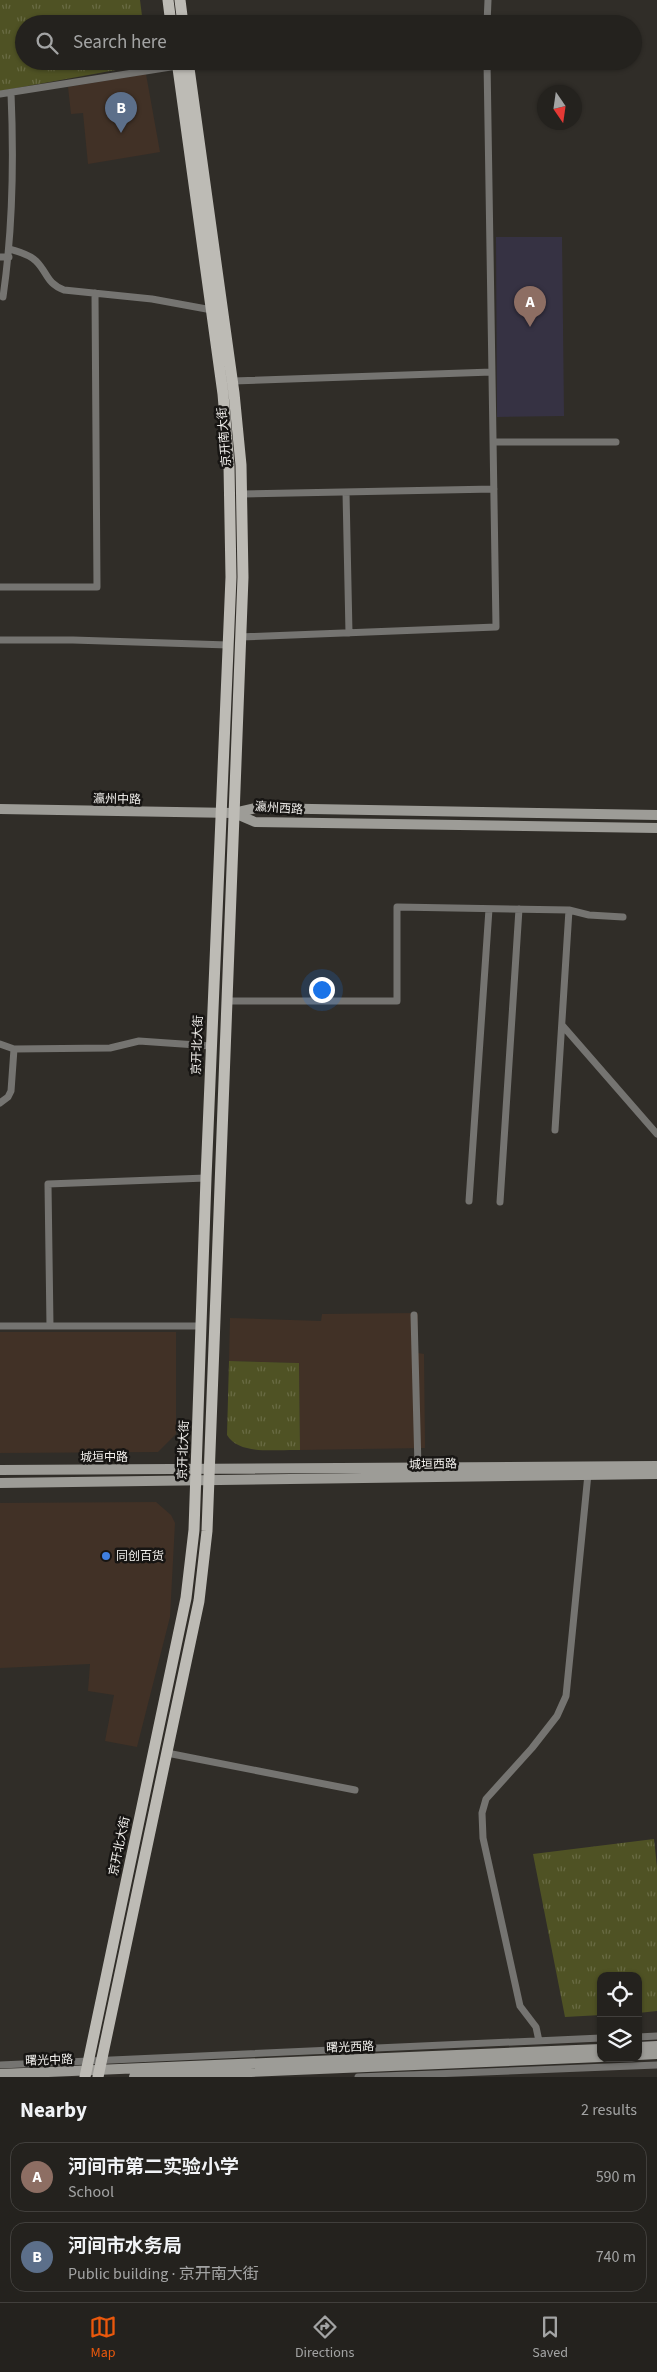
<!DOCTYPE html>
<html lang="en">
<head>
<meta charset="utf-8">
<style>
  :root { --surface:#24221e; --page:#2c2a27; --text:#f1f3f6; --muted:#a3a4a4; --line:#413f3c; --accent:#ea580c }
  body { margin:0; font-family:"Source Sans 3","Noto Sans SC",sans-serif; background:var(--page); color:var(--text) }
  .controls { position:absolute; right:15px; bottom:15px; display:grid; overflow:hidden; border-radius:10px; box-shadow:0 1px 4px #0004 }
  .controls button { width:45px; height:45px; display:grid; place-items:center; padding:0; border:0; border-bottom:1px solid var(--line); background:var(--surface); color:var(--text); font:25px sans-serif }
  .compass { position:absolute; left:537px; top:85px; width:45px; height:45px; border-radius:50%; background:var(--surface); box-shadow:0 1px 4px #0004; rotate:167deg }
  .you { position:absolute; left:321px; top:989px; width:18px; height:18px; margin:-12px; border:4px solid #fff; border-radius:50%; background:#1a73e8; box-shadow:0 0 0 8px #1a73e833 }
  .badge { display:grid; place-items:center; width:32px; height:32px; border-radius:50%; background:var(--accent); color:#fff; font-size:16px; font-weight:700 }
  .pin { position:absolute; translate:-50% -41px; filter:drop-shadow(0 1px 2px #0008) }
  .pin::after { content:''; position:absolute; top:26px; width:18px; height:15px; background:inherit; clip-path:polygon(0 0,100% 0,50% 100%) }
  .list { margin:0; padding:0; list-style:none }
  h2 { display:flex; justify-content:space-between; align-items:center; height:65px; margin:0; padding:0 20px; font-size:21px }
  h2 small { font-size:16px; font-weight:400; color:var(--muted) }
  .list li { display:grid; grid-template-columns:32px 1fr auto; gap:15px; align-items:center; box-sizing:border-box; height:70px; margin:0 10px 10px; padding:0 10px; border:1px solid var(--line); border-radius:15px }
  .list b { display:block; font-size:19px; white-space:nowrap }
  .list p { margin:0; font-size:16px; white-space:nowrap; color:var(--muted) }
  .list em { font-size:16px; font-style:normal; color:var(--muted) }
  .icon { flex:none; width:28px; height:28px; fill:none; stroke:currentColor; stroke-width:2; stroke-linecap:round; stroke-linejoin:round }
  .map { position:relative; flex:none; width:657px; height:2077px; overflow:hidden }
  .search { position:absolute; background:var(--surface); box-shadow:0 1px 4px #0004; left:15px; right:15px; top:15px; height:55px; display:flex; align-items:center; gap:12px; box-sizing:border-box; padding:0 18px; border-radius:28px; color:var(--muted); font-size:19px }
  .sheet { height:225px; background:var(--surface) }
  nav { display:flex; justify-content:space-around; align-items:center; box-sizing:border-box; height:70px; border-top:1px solid var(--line); background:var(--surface); font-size:14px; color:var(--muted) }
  nav a { display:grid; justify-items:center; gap:2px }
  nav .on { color:var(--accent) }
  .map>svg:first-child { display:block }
</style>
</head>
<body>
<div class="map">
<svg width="657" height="2077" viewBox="0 0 657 2077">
  <defs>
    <pattern id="park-tufts" width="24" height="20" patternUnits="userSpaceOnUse" patternTransform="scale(1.25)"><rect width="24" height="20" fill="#4f5224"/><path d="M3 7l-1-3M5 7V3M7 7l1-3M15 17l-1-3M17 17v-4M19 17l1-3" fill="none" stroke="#696b44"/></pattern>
  </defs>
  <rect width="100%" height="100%" fill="#302d28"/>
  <path fill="#413126" d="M146 74 160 152 88 164 83 113 71 114 68 87Z
    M418 1313V1353L424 1354 425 1448 300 1450 299 1363 229 1361 230 1318 321 1321 322 1314Z
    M0 1332H176V1434L158 1452 0 1453Z
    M156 1502 171 1515 175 1523 170 1617 137 1747 105 1741 114 1695 88 1691 90 1664 0 1668V1503Z"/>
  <path fill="#363243" d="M496 237H562L564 416 497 417Z"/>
  <path fill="url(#park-tufts)" d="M0 0H140L143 24H24V61H149V64L0 91Z
    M229 1361 299 1363 300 1450C279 1449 239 1456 227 1435Z
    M654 1839 657 1867V2011L638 2013V1976H601V2015L565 2017 533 1854Z"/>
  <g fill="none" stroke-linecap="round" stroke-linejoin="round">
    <path stroke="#757471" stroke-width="7" d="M487 24 488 0
      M0 94 177 66
      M10 249C19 252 29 254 36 261 48 273 46 283 64 290L152 299 212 310
      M0 257H9
      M3 297C13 228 14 161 11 93
      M233 381 492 372
      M493 442H616
      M346 492 349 633
      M242 494 494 489
      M0 587H97L95 293
      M240 637 496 627 487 61
      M0 640H73L228 645
      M226 1001H397V907L569 910 589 915 623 917
      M562 1025 657 1134
      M0 1044 14 1049
      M0 1103 8 1097 11 1091 14 1049 110 1048 139 1041 211 1046
      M555 1130 569 910
      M469 1201 489 909
      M500 1202 519 909
      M414 1315 418 1467
      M0 1326H201
      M50 1326 48 1184 206 1178
      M167 1753 355 1790
      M638 2037 657 2036
      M539 2041 536 2027 520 2006 483 1838 482 1813 486 1799 532 1748 557 1716 566 1696 588 1474
      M0 2065 601 2038
      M358 2077 657 2065"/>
    <path stroke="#9d9c97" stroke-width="10" d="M0 809 234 813 256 808 657 815
      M234 813 255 822 657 828
      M0 1470 657 1466
      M0 1483 657 1474
      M638 2047 657 2046
      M638 2055 657 2054
      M0 2074 601 2049
      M134 2077 601 2057"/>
    <path stroke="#bdbbb5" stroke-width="11" d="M168 0 171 24
      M180 0 183 24
      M85 2077 186 1598 194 1530 206 1178 231 577 229 466 223 394 177 61
      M98 2077 199 1601 207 1531 243 577 241 465 234 393 188 61"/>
  </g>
  <circle fill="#3f7fe0" stroke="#171513" stroke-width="2" cx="106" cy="1556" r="5"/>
  <g text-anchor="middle" stroke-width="5" stroke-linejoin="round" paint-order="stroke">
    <g font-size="12" fill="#f2f0ed" stroke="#171513">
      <text transform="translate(224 437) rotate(-95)" y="4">京开南大街</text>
      <text transform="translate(117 799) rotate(1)" y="4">瀛州中路</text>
      <text transform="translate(279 808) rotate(4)" y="4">瀛州西路</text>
      <text transform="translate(197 1045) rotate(-88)" y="4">京开北大街</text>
      <text transform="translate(183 1450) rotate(-88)" y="4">京开北大街</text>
      <text x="104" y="1461">城垣中路</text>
      <text transform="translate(433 1464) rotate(-1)" y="4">城垣西路</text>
      <text transform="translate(119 1846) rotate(-78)" y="4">京开北大街</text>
      <text transform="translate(350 2047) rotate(-2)" y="4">曙光西路</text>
      <text transform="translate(49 2060) rotate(-2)" y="4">曙光中路</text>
    </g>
    <g font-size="12" fill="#f2f0ed" stroke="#171513" text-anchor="start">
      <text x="116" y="1560">同创百货</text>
    </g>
  </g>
</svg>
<div class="controls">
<button><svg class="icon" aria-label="locate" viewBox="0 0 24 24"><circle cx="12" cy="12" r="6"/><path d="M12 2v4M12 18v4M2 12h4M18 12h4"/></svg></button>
<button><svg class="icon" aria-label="layers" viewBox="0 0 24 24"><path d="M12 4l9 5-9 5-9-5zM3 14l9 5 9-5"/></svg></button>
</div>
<svg class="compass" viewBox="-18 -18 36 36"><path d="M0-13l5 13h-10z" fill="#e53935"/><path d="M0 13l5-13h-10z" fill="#a3a4a4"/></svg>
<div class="you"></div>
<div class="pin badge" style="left:530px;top:327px;background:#8d6e63">A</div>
<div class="pin badge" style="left:121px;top:133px;background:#5c6f8a">B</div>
<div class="search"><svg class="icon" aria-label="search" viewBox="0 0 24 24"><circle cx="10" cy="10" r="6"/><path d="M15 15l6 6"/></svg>Search here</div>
</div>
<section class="sheet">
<h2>Nearby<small>2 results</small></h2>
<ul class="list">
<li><span class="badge" style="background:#8d6e63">A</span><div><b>河间市第二实验小学</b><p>School</p></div><em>590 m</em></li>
<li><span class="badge" style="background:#5c6f8a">B</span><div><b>河间市水务局</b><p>Public building · 京开南大街</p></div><em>740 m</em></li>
</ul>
</section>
<nav>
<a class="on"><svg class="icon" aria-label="map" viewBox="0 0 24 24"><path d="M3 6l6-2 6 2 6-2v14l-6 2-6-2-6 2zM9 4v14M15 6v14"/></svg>Map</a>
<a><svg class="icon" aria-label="directions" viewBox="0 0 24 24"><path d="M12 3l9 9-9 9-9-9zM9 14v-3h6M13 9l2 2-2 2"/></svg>Directions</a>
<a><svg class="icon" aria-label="saved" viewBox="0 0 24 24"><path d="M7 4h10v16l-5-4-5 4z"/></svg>Saved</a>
</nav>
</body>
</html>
